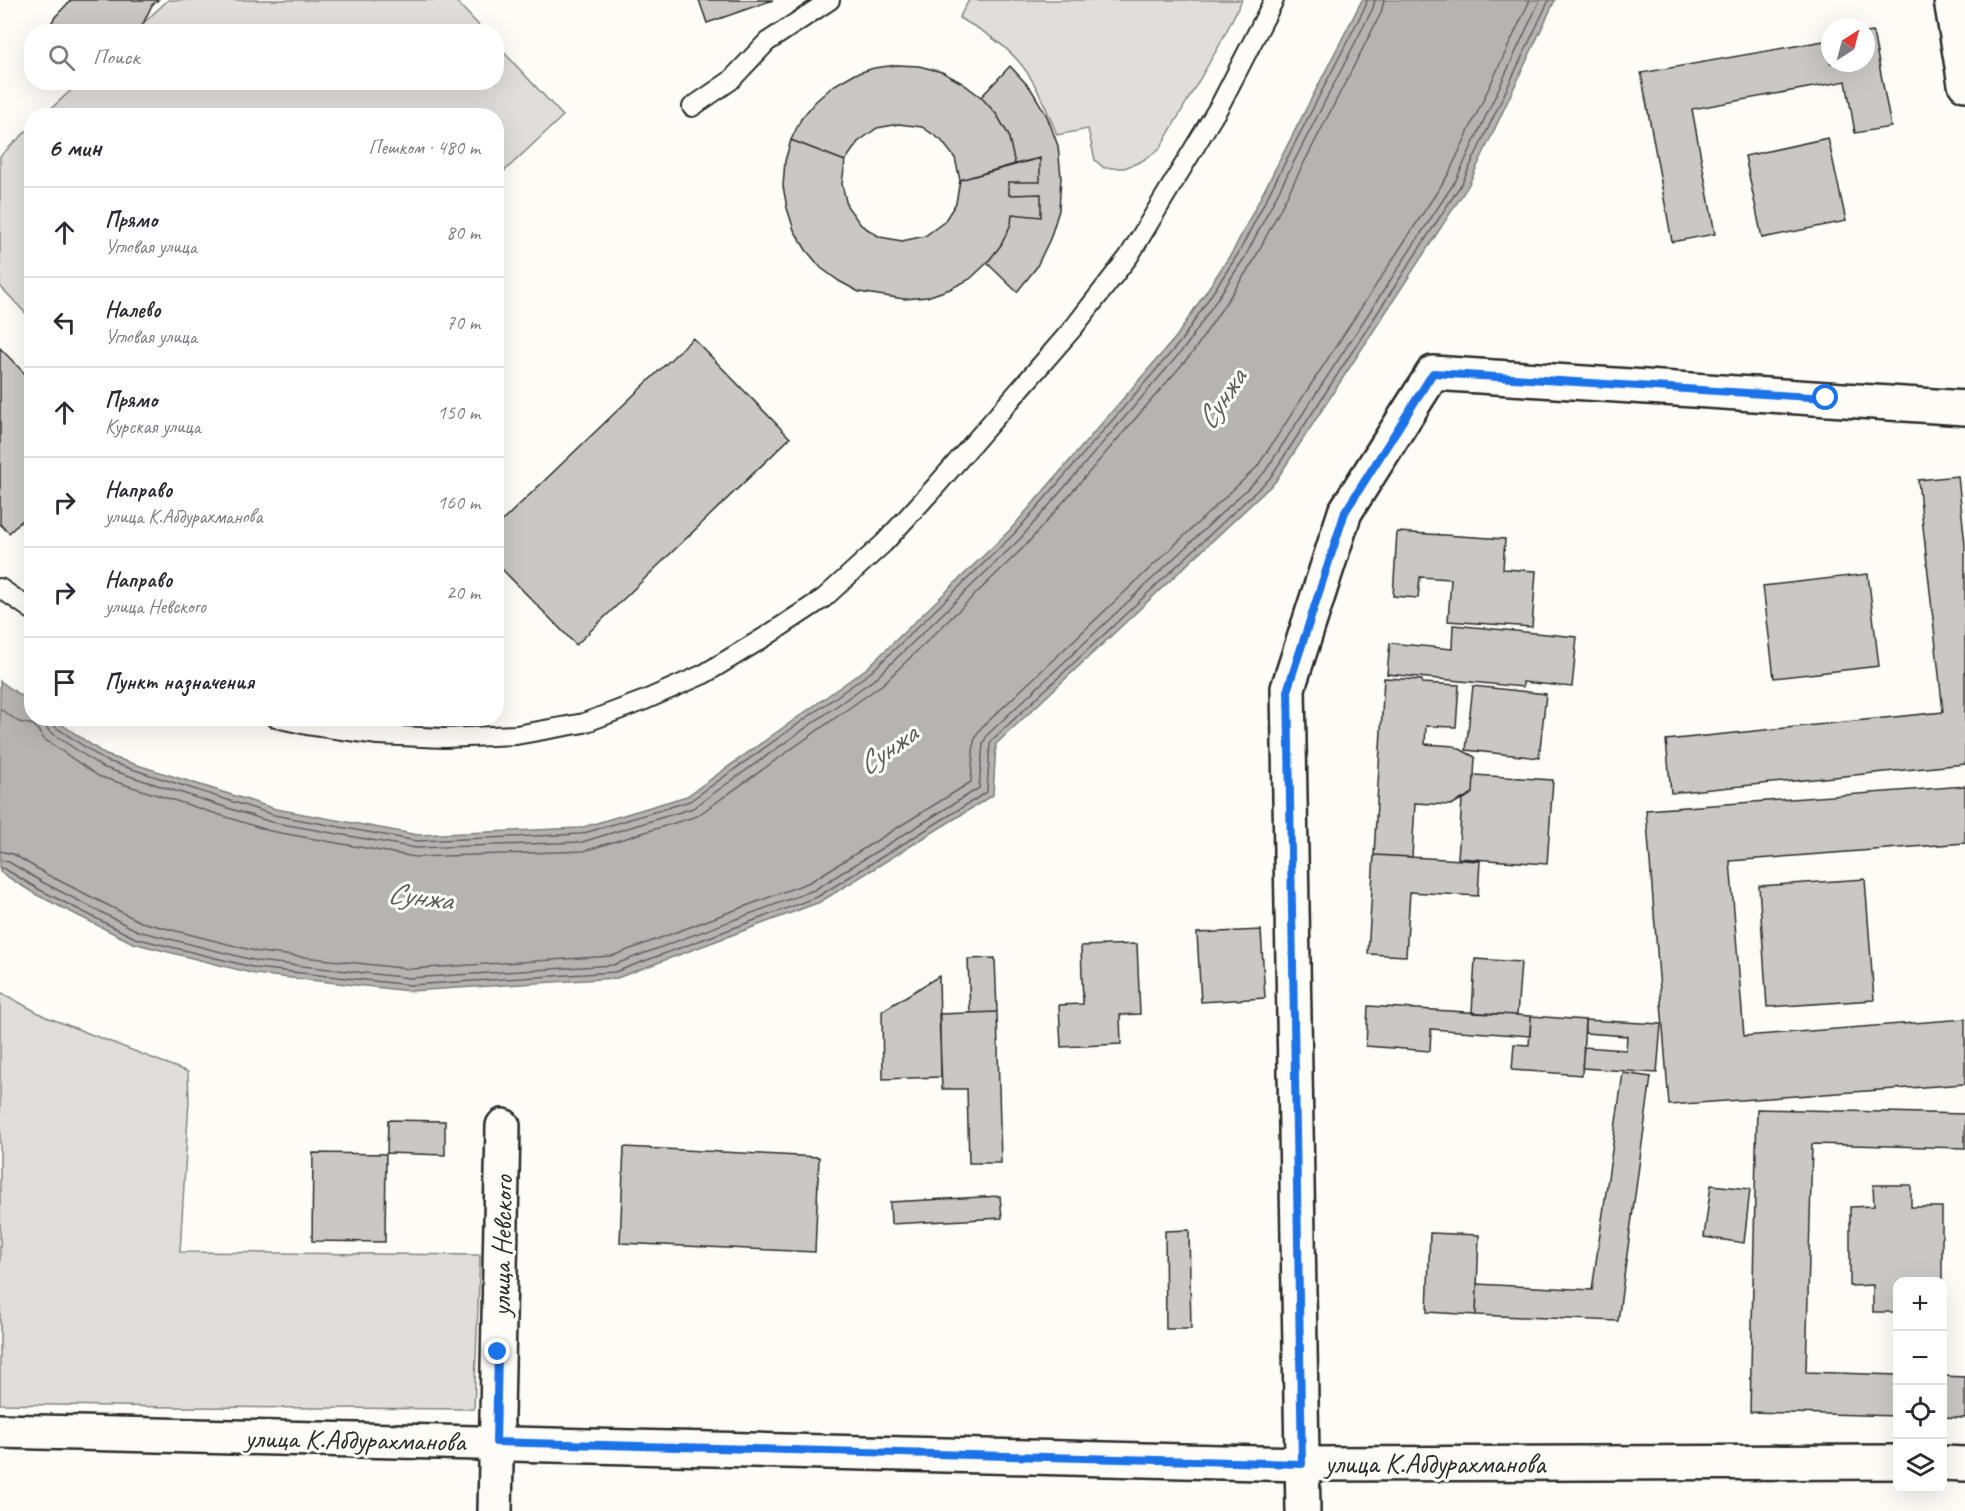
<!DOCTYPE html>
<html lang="ru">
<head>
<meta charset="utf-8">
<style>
  :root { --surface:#fff; --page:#f2f2f3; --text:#2b2b33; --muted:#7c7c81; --line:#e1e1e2 }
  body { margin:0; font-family:Caveat,sans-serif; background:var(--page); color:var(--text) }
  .controls { position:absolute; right:18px; bottom:18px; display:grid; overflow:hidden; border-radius:12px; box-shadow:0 6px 24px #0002 }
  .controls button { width:54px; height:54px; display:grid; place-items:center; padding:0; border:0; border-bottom:2px solid var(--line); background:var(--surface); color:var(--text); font:30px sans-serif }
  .compass { position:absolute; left:1821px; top:18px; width:54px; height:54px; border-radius:50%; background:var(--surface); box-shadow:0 6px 24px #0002; rotate:36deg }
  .stop { position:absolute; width:18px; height:18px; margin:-14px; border:4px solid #1a73e8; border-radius:50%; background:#fff }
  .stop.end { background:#1a73e8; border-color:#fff; box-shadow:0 2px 6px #0008 }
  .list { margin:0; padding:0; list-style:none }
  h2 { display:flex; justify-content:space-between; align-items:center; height:78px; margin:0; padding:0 24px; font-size:26px }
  h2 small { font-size:20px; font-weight:400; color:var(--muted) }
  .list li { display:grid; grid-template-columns:39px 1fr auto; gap:18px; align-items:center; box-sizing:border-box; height:90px; padding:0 24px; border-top:2px solid var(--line) }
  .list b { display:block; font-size:22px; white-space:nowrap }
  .list p { margin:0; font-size:20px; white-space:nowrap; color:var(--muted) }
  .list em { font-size:20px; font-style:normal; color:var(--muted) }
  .icon { flex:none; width:33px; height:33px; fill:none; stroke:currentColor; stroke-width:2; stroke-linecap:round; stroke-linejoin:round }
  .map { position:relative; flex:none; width:1965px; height:1511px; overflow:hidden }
  .search { position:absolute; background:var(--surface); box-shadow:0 6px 24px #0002; left:24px; top:24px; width:480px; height:66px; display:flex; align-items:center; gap:15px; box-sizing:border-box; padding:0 21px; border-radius:24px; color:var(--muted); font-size:22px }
  .panel { position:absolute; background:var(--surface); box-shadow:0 6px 24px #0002; left:24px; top:108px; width:480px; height:618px; border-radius:24px }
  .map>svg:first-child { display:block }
</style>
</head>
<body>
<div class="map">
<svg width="1965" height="1511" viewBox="0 0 1965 1511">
  <rect width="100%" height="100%" fill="#fdfcf7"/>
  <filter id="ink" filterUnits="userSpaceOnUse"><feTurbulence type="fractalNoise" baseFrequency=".0167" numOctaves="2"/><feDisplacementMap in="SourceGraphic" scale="12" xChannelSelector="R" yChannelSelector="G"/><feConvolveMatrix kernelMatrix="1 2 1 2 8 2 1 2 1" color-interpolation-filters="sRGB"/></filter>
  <g filter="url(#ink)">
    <path fill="#dfdeda" stroke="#858482" stroke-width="1.5" d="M168 0H455L484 31 134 32Z
      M969 0H1242L1220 44 1159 150 1140 162 1124 168H1104L1095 160 1088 129 1057 135C1033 74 1020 49 959 18Z
      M497 45 563 116 497 178 496 116 44 115 79 83 496 82Z
      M31 127V319L0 286V156Z
      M0 992 44 1016 188 1072 189 1100 180 1252 480 1255 474 1409 171 1407 0 1404Z"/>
    <path fill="#b5b4b1" stroke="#7e7d7b" stroke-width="1.5" d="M1362 0H1555L1468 186 1275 482 996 744 993 795 820 902 617 978 410 991 255 974 133 943 35 894 0 872V681L31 703 32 718 54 719 106 755 276 809 418 835 580 828 687 796 867 668 1010 530 1176 337 1233 251Z"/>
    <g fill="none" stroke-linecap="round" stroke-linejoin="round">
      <path stroke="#626261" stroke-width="1.5" d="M0 709 19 722 34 725 44 739 98 776 270 831 415 857 584 851 697 816 883 684 1026 545 1193 352 1253 262 1381 13 1384 0
        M44 718 45 726 50 732 102 767 271 822 416 848 582 842 693 808 876 678 1020 539 1186 346 1245 257 1373 8 1375 0
        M51 718 54 726 104 760 274 815 417 841 581 834 690 801 871 672 1014 534 1181 341 1238 254 1366 5 1367 0
        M0 851 13 854 46 874 141 922 259 952 410 969 612 956 810 882 971 782 974 741 980 729 1257 467 1448 175 1530 0
        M0 860 9 862 42 882 138 931 257 961 410 978 613 965 814 890 979 788 983 744 987 735 1264 473 1456 180 1540 0
        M0 868 5 869 38 889 135 938 256 968 410 985 615 972 817 897 987 792 990 744 992 740 1270 478 1462 183 1549 0"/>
    </g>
    <path fill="#c9c8c4" stroke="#2b2b2b" stroke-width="1.5" d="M71 0H158L152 5 139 32H46L55 17Z
      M699 0H773L707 23Z
      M1873 32 1891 127 1855 133 1846 81 1692 109 1715 234 1672 242 1641 73 1830 40V63H1866V33Z
      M897 65 919 66 942 72 962 83 981 97 997 115 1008 134 1015 164 960 180 955 158 941 140 922 127 899 124 877 128 858 142 845 161 791 140 801 119 815 102 833 86 852 75 874 68Z
      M1010 66 1031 89 1047 116 1058 146 1061 177 1059 210 1050 239 1036 268 1017 292 987 263 1001 245 1011 224 1012 214 1041 217V194L1009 195V182H1040V158L1015 164 1008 134 997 115 981 97Z
      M1828 138 1846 221 1762 238 1745 156Z
      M791 140 845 161 842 184 847 206 861 225 880 237 902 241 925 236 944 222 956 203 960 180 1040 158V182H1009V195L1041 194V217L1012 214 1011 224 1001 245 987 263 970 279 950 289 927 297 904 299 859 292 839 281 821 268 806 250 794 230 787 208 783 186 785 161Z
      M693 338 790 438 576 645 496 563V527Z
      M0 348 32 381V511L9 533 0 524Z
      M1958 476 1965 545V764L1671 793 1666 740 1943 712 1918 480Z
      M1397 532 1505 539 1503 569 1536 571 1532 627 1448 621 1451 579 1420 577 1418 598 1393 596Z
      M1868 574 1879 666 1774 678 1763 586Z
      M1453 625 1577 637 1572 687 1523 682V687L1387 674 1390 643 1452 649Z
      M1384 678 1422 680V683L1459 685 1456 727 1426 726 1425 744 1454 746 1475 757 1473 793 1451 805 1415 803 1412 857 1374 855Z
      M1473 686 1546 694 1539 758 1466 750Z
      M1474 775 1553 780 1547 864 1458 858 1462 800 1473 793Z
      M1965 786V843L1730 861 1744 1036 1965 1019V1084L1669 1105 1646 810Z
      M1374 855 1480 861 1478 896 1410 892 1406 956 1368 954Z
      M1865 879 1874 1000 1767 1007 1759 886Z
      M1261 930 1265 998 1201 1002 1197 933Z
      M1137 944 1140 1014 1120 1015 1121 1044 1061 1047 1059 1005 1083 1004 1081 946Z
      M995 958 997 1012 970 1013 968 959Z
      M1475 959 1521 962 1517 1015 1472 1013Z
      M939 976 941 1077 883 1079 882 1011Z
      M1368 1006 1531 1016 1530 1036 1431 1029 1430 1051 1366 1046Z
      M997 1012 1001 1163H969L967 1089H942L939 1014Z
      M1531 1016 1585 1020 1582 1075 1512 1070 1514 1044 1529 1045Z
      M1585 1020 1661 1024 1657 1073 1582 1068 1584 1047 1626 1050 1627 1036 1585 1033Z
      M1623 1073 1651 1077 1618 1321 1476 1315 1477 1284 1592 1290Z
      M1757 1109 1965 1114V1148L1812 1144 1806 1372 1898 1375V1416L1750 1412Z
      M388 1120 445 1121V1155L387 1153Z
      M624 1147 819 1157 815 1252 620 1243Z
      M313 1153 386 1154 385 1242 312 1241Z
      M1711 1185 1750 1189 1744 1243 1704 1237Z
      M1873 1185H1911V1207H1942V1282H1898V1312H1873V1285L1850 1286V1207L1874 1206Z
      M1000 1196 1002 1218 891 1224 890 1202Z
      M1189 1230 1191 1329H1166L1165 1231Z
      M1430 1233 1479 1235 1476 1315 1427 1312Z
      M1942 1376 1965 1377V1418L1942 1417Z"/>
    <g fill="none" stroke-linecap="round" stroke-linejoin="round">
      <g stroke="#2b2b2b" stroke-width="22">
        <path id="service" d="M692 107 730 81 767 42 830 0
          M0 588 32 610
          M276 718 307 725 378 735 444 738 516 735 584 723 645 700 704 674 765 637 824 598 884 543 936 486 1074 327 1129 256 1220 105 1274 0"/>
      </g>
      <g stroke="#2b2b2b" stroke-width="38">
        <path id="minor" d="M495 1511 503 1126
          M1303 1511 1288 688 1345 512 1433 373 1965 408"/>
      </g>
      <g stroke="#2b2b2b" stroke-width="38">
        <path id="tertiary" d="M1951 0 1965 84
          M0 1431 1302 1464 1898 1462
          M1942 1463 1965 1464"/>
      </g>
      <use href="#service" stroke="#fdfcf7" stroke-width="18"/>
      <use href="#minor" stroke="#fdfcf7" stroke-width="33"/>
      <use href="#tertiary" stroke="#fdfcf7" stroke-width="33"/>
    </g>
  </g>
  <g fill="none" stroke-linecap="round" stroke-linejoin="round" filter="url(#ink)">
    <path stroke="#1a73e8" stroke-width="8" d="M498 1352 496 1442 1302 1464 1288 688 1345 512 1433 373 1826 398"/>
  </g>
  <g text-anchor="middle" stroke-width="6" stroke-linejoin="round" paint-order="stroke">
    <g font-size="28" fill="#2b2b2b" stroke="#fdfcf7">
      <text transform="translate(501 1246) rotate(-89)" y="10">улица Невского</text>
      <text transform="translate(355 1439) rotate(1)" y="10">улица К.Абдурахманова</text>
      <text x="1435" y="1473">улица К.Абдурахманова</text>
    </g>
    <g font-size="30" font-style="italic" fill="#5b5b5a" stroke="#fdfcf7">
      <text transform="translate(1221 399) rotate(-56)" y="10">Сунжа</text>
      <text transform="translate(887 749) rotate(-35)" y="10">Сунжа</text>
      <text transform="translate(420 896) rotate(7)" y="10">Сунжа</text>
    </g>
  </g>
</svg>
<div class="controls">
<button>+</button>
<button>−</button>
<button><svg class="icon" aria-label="locate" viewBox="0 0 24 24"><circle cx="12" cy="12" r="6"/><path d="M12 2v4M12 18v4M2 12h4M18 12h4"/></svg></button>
<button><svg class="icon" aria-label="layers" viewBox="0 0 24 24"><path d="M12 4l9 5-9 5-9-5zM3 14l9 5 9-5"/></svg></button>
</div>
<svg class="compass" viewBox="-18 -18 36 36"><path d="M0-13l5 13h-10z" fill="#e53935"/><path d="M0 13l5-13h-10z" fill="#7c7c81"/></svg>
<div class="stop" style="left:1826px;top:398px"></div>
<div class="stop end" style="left:498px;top:1352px"></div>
<div class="search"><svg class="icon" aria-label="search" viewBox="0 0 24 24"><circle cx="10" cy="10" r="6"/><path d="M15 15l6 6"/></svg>Поиск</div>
<section class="panel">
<h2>6 мин<small>Пешком · 480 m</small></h2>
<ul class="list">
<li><svg class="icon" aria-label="ahead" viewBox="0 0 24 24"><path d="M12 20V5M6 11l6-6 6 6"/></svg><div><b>Прямо</b><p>Угловая улица</p></div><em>80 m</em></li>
<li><svg class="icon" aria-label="left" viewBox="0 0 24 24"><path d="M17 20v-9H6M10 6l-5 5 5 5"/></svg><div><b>Налево</b><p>Угловая улица</p></div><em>70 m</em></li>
<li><svg class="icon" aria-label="ahead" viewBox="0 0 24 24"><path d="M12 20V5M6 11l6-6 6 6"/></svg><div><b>Прямо</b><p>Курская улица</p></div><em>150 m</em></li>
<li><svg class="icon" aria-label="right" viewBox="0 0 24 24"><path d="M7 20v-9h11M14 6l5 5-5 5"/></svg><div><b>Направо</b><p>улица К.Абдурахманова</p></div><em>160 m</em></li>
<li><svg class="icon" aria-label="right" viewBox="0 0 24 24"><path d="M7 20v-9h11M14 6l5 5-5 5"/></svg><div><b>Направо</b><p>улица Невского</p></div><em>20 m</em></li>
<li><svg class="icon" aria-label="arrive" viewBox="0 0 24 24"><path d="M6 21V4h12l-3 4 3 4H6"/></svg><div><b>Пункт назначения</b></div></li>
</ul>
</section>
</div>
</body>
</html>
